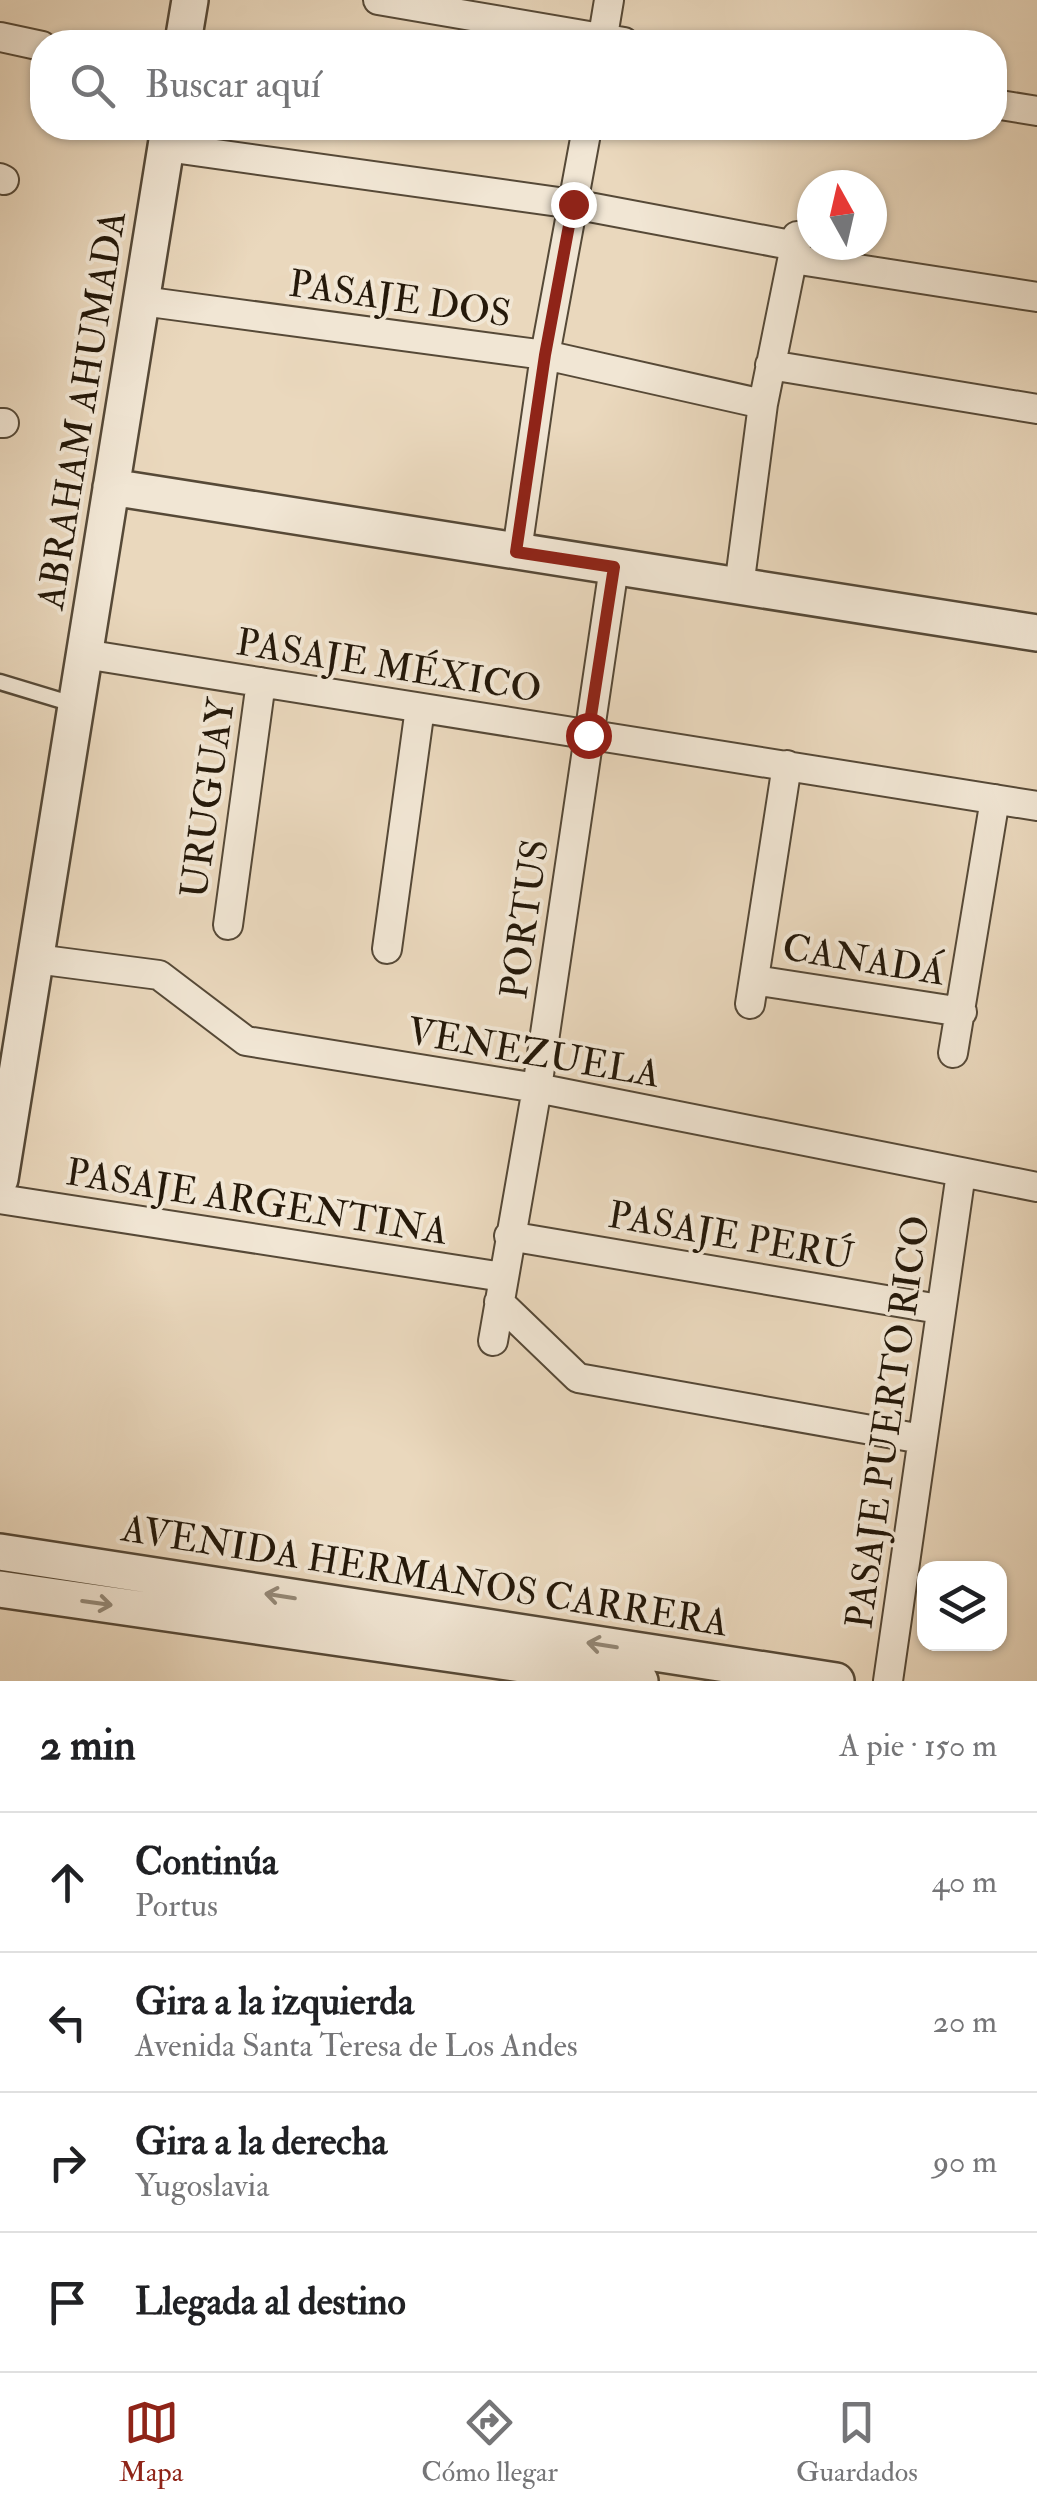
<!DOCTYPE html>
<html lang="es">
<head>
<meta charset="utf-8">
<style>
  :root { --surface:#fff; --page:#f6f6f6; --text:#202124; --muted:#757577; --line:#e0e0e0; --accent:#8f2418 }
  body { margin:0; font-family:"IM FELL Double Pica",serif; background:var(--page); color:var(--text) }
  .controls { position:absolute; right:30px; bottom:30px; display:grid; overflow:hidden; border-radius:20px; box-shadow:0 2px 8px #0004 }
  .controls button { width:90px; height:90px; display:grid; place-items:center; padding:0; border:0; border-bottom:2px solid var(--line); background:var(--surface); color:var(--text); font:50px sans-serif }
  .compass { position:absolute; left:797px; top:170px; width:90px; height:90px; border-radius:50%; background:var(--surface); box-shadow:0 2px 8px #0004; rotate:352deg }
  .stop { position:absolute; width:30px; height:30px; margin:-22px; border:8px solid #8f2418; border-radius:50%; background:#fff }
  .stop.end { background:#8f2418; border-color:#fff; box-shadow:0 2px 10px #0008 }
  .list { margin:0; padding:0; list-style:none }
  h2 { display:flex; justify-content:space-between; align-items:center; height:130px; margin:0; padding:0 40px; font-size:42px }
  h2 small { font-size:32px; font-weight:400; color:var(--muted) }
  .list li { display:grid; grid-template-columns:65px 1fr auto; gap:30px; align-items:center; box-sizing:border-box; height:140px; padding:0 40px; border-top:2px solid var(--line) }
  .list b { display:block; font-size:38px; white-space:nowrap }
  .list p { margin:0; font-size:32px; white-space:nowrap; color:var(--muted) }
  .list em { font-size:32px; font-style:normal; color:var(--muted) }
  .icon { flex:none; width:55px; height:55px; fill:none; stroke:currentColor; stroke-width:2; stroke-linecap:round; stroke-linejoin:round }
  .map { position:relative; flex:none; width:1037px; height:1681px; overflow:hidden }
  .search { position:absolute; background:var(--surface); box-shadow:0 2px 8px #0004; left:30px; right:30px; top:30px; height:110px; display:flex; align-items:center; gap:25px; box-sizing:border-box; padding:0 35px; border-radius:40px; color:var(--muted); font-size:38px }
  .sheet { height:690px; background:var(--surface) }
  nav { display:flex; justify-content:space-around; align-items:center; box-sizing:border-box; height:140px; border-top:2px solid var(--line); background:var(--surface); font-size:28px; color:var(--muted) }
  nav a { display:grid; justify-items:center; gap:5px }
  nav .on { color:var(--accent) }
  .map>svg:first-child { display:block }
</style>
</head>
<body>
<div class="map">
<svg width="1037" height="1681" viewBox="0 0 1037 1681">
  <rect width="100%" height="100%" fill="#ead8bd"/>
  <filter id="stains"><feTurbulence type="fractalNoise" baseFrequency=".002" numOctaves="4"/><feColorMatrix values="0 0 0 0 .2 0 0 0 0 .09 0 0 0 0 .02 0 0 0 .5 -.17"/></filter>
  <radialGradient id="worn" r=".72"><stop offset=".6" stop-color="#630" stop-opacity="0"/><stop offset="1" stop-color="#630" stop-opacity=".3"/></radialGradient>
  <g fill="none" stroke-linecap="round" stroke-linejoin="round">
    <g stroke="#564937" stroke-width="19">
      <path id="service" d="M0 682 76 705"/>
    </g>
    <g stroke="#564937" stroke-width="32">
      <path id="minor" d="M378 0 624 42
        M0 37 42 46
        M602 42 609 0
        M994 104 1037 111
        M166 147 573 204 796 246
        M0 178 4 180
        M793 259 1037 297
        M142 301 545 355 763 404
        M770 365 1037 409
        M0 423H4
        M517 551 545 355 587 128
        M739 587 763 404 797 236
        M84 654 1037 806
        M228 925 261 682
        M387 949 420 708
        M36 959 159 975 246 1041 537 1088 1037 1187
        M754 980 962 1012
        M750 1004 787 765
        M953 1053 995 799
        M0 1199 503 1277
        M509 1236 939 1309
        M499 1302 578 1378 922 1439
        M493 1341 537 1088 614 567
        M888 1681 961 1173"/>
    </g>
    <g stroke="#564937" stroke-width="40">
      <path id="tertiary" d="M183 42 190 0
        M111 487 1037 633
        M0 1179 169 128
        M0 1552 836 1681
        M0 1589 640 1681"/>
    </g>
    <use href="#service" stroke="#f1e6d4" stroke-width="14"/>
    <use href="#minor" stroke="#f1e6d4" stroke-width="28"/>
    <use href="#tertiary" stroke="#f1e6d4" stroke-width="35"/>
  </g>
  <defs><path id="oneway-shaft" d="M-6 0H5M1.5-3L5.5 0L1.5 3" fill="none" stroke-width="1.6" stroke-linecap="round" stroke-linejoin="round" transform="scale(2.5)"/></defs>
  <g stroke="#958a79">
    <use href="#oneway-shaft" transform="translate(280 1596) rotate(-171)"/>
    <use href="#oneway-shaft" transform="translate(97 1603) rotate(8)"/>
    <use href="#oneway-shaft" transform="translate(602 1645) rotate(-171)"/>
  </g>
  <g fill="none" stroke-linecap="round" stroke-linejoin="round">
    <path stroke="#8f2418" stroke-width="12" d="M573 204 545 355 516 552 614 567 588 735"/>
  </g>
  <g text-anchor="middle" stroke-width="8" stroke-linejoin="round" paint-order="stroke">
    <g font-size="38" fill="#25190a" stroke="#f1e6d4">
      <text transform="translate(400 298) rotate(8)" y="13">PASAJE DOS</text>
      <text transform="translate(81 410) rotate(-81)" y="13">ABRAHAM AHUMADA</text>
      <text transform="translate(389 665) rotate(9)" y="13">PASAJE MÉXICO</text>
      <text transform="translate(207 798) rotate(-82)" y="13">URUGUAY</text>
      <text transform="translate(524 919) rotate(-82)" y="13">PORTUS</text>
      <text transform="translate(864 959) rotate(9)" y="13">CANADÁ</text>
      <text transform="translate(534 1052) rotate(10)" y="13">VENEZUELA</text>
      <text transform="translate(257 1201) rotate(9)" y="13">PASAJE ARGENTINA</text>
      <text transform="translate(731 1235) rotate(10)" y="13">PASAJE PERÚ</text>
      <text transform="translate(887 1422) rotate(-82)" y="13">PASAJE PUERTO RICO</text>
      <text transform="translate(425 1575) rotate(9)" y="13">AVENIDA HERMANOS CARRERA</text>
    </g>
  </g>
  <rect width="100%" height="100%" filter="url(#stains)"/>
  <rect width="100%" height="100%" fill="url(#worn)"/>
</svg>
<div class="controls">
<button><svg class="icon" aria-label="layers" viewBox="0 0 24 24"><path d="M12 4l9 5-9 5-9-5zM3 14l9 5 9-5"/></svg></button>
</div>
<svg class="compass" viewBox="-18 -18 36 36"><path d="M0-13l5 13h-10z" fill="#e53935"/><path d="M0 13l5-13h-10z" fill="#757577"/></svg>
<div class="stop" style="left:588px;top:735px"></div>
<div class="stop end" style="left:573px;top:204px"></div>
<div class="search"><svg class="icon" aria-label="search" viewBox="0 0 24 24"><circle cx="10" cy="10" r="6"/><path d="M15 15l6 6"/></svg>Buscar aquí</div>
</div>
<section class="sheet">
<h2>2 min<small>A pie · 150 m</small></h2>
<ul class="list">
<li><svg class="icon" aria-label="ahead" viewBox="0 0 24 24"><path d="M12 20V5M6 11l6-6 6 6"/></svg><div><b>Continúa</b><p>Portus</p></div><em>40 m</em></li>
<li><svg class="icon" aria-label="left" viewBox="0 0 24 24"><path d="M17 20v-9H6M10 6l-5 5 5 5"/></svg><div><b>Gira a la izquierda</b><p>Avenida Santa Teresa de Los Andes</p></div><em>20 m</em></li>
<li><svg class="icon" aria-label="right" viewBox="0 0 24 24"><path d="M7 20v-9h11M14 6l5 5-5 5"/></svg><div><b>Gira a la derecha</b><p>Yugoslavia</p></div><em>90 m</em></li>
<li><svg class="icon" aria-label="arrive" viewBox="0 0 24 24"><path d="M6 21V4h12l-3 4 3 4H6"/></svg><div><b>Llegada al destino</b></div></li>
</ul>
</section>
<nav>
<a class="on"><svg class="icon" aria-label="map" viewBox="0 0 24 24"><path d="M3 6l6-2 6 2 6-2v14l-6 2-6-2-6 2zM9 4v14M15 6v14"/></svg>Mapa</a>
<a><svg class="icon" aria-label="directions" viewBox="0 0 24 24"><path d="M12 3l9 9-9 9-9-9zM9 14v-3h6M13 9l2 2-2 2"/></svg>Cómo llegar</a>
<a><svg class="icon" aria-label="saved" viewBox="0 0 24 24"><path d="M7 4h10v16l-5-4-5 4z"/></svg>Guardados</a>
</nav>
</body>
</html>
